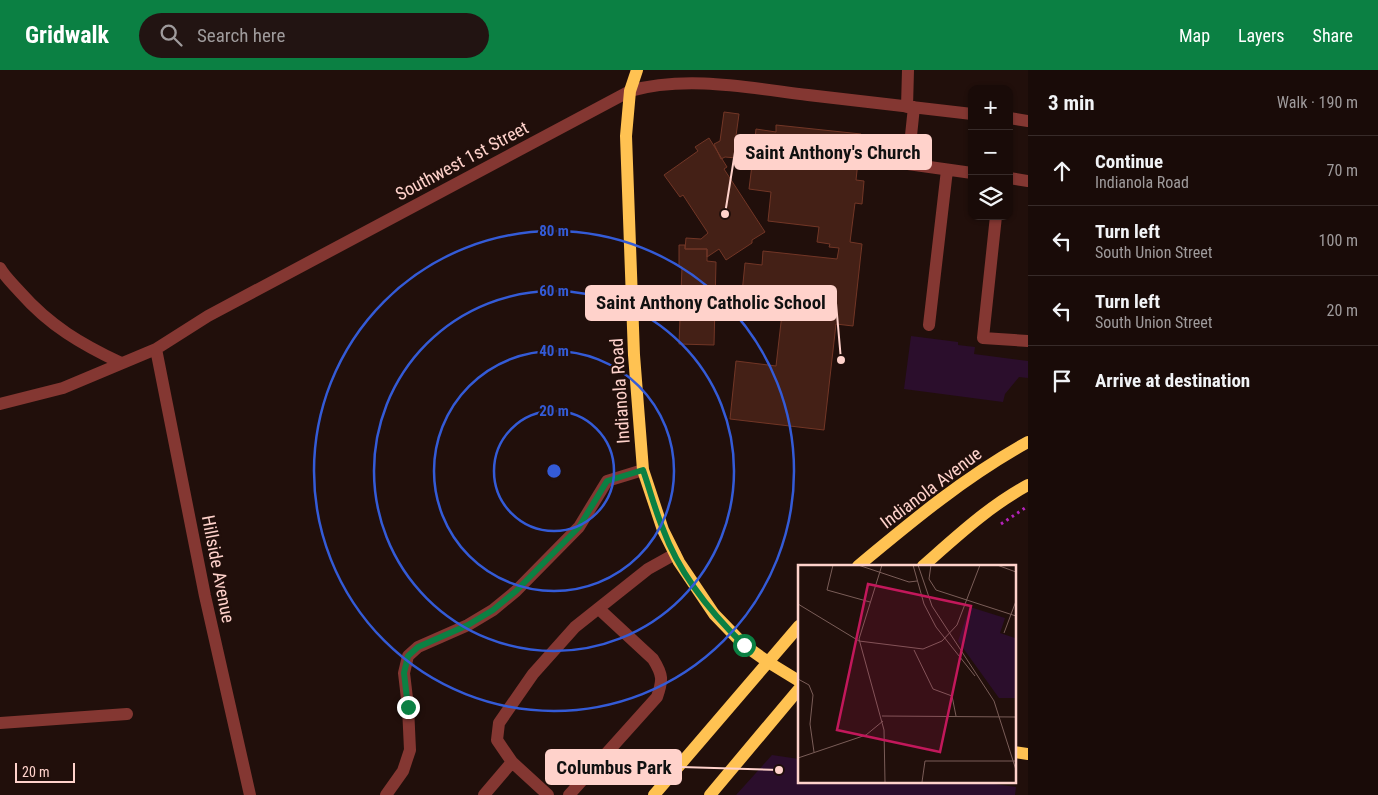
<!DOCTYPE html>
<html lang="en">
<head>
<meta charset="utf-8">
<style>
  :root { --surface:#190b08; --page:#221412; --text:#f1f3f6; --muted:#9f9b9c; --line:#372b29; --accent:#0b8043 }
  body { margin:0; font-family:"Roboto Condensed",sans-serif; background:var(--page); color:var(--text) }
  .controls { position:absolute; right:15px; top:15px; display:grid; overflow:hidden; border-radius:10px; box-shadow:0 1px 4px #0004 }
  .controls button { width:45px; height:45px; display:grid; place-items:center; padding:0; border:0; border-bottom:1px solid var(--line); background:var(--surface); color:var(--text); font:25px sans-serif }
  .scale { position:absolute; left:15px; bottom:12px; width:60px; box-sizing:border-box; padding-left:5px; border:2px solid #ffd2cb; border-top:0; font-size:14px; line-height:18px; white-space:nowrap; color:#ffd2cb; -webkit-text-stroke:4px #210f0b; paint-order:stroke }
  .stop { position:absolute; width:15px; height:15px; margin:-11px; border:4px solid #0b8043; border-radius:50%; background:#fff }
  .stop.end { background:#0b8043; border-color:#fff; box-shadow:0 1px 5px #0008 }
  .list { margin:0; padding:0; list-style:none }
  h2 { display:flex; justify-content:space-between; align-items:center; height:65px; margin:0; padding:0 20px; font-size:21px }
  h2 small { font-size:16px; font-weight:400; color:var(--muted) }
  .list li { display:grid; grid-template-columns:32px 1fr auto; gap:15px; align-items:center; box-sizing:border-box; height:70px; padding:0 20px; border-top:1px solid var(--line) }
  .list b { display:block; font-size:19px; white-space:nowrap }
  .list p { margin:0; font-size:16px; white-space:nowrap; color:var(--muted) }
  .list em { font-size:16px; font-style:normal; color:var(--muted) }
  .icon { flex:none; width:28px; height:28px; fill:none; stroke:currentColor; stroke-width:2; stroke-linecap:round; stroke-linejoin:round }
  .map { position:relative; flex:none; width:1028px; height:725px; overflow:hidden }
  header { display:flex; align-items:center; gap:30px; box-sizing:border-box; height:70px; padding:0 25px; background:var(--accent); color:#fff }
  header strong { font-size:24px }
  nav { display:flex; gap:28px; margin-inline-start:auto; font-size:18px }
  .search { width:350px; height:45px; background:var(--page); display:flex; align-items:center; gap:12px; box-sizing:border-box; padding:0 18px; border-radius:28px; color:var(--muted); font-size:19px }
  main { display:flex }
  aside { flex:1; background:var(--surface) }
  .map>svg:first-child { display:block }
</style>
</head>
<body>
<header>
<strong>Gridwalk</strong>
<div class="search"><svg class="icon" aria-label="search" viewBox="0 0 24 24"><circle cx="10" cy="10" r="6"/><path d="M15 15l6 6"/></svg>Search here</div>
<nav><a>Map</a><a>Layers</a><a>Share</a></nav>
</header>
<main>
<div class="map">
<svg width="1028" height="725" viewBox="0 0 1028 725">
  <rect width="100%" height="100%" fill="#210f0b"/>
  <path fill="#2b0e2c" d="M911 266 958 272V275L975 277 974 284 1028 291V308L1019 307 1005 324 1003 332 904 319Z
    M772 685 799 689V711H973L1016 717 1015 725H736Z"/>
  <path fill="#442016" stroke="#723626" d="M724 42 739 44 735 73H738V67L755 69 756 59 776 62V55L861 64 856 110 864 111 862 134 855 133 850 172 862 174 853 256 836 254 824 360 730 349 736 291 776 296 783 235 777 234 778 227 742 223 745 193 762 195 763 181 837 189 839 178 829 177 830 174 817 172 819 157 768 151 771 122 749 119 752 95 735 93 736 88 725 87 721 89 714 74 720 71Z
    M709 68 727 97 724 99 765 162 752 170V173L726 190 719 179 707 187V179H685L686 168 701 169 708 163 683 125 680 127 664 105 698 81 695 77Z
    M679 175H685V179H707V191L716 192 714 275 679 274 682 197H679Z"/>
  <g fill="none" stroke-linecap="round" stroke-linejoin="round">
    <path stroke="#b523bb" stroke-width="3" stroke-dasharray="2.5 4" stroke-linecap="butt" d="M1001 454 1028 436"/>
    <path stroke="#843732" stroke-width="12" d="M907 37 908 0
      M914 37 908 94 972 103
      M1009 48 1028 51
      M1009 108 1028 111
      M996 146 983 268 1028 271
      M0 198C5 207 13 214 20 222 50 256 81 274 121 293
      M929 255 947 100
      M156 279 205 526 250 725
      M0 334 63 318 156 279 208 246 630 21C687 5 750 18 808 25 863 31 917 38 972 44
      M0 653 127 644
      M386 725 403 701 410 680 408 637 404 603 408 586 418 577 468 555 493 540 516 521 579 457 607 411 643 400
      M484 725 512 692
      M548 725 512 692 497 670 499 653 533 604 575 557 648 499 675 484
      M569 725 657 627C663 610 663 605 653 589L599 539"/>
    <path stroke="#ffc252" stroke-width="12" d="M637 0 630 21 626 66 634 285 643 400 663 460 679 492 714 544 744 575 768 592 799 611
      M858 496C912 451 966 406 1028 372
      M923 496C956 467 989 436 1028 415
      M1014 682 1028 684
      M654 725 799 556
      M710 725 799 619"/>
  </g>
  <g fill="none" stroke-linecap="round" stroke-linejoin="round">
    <path stroke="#0b8043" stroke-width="6" d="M408 637 404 603 408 586 418 577 468 555 493 540 516 521 579 457 607 411 643 400C650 420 655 440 663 459 679 503 711 543 744 575"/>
  </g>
  <g fill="none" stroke="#345bd7" stroke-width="2.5">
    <circle cx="554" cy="401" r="60"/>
    <circle cx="554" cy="401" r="120"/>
    <circle cx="554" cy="401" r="180"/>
    <circle cx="554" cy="401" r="240"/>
  </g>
  <g text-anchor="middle" stroke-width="4.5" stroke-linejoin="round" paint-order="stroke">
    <g font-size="18" fill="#ffd2cb" stroke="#210f0b">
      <text transform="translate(462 91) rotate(-28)" y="6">Southwest 1st Street</text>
      <text transform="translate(620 321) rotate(-94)" y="6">Indianola Road</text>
      <text transform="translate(931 418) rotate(-37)" y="6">Indianola Avenue</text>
      <text transform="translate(218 499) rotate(79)" y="6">Hillside Avenue</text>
    </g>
  </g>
  <g transform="translate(798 495)">
    <rect width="218" height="218" fill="#210f0b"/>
    <path d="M172 42 207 53 202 68 217 73V133H201L160 76Z" fill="#2b0e2c"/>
    <path fill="none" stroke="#7a5d58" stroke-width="1" d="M35 0 29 25 72 37M60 0 111 17 119 16M84 0 61 74 86 165 87 217M115 0 126 39 138 62 177 111M120 0 134 41 196 136 218 205M133 0 131 14 138 25 218 51M199 0 218 7M0 39 61 76 125 84 144 76 159 60 182 0M206 68 218 36M116 85 135 124 154 131 158 151M0 114 11 120 15 130 12 159 16 187M84 151 218 152M0 193 68 170 85 156M124 217 127 196H218"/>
    <path fill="#c2185b" fill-opacity="0.15" stroke="#c2185b" stroke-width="2.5" d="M70 19 173 41 142 187 39 165Z"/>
    <rect width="218" height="218" fill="none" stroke="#ffd2cb" stroke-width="2.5"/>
  </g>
  <circle cx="554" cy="401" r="8" fill="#345bd7" stroke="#210f0b" stroke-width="2.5"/>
  <g font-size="15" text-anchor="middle" font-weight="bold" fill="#345bd7" stroke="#210f0b" stroke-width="4.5" stroke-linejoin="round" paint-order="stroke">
    <text x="554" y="166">80 m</text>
    <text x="554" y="226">60 m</text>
    <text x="554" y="286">40 m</text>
    <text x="554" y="346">20 m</text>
  </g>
  <path fill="none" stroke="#ffd2cb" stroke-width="2" d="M725 144L735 82M841 290L836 233M779 700L681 697"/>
  <g fill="#ffd2cb" stroke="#210f0b" stroke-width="2">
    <circle cx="725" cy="144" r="5"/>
    <circle cx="841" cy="290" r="5"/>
    <circle cx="779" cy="700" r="5"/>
  </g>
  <g fill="#ffd2cb" stroke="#ffd2cb" stroke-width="2">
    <rect x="735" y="65" width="196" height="34" rx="5"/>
    <rect x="586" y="216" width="250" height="34" rx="5"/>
    <rect x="546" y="680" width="135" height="34" rx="5"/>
  </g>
  <g font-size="19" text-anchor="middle" font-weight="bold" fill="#111">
    <text x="833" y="89">Saint Anthony's Church</text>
    <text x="711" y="239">Saint Anthony Catholic School</text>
    <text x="614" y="704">Columbus Park</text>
  </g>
</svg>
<div class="controls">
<button>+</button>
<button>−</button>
<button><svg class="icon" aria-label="layers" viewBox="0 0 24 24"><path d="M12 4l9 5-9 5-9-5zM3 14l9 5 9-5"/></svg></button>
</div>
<div class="scale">20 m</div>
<div class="stop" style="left:744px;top:575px"></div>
<div class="stop end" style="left:408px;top:637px"></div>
</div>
<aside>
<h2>3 min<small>Walk · 190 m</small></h2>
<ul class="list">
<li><svg class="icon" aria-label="ahead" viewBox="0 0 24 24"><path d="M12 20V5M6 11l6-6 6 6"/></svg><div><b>Continue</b><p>Indianola Road</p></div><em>70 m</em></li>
<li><svg class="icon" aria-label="left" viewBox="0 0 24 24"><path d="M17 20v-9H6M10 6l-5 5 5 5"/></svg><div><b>Turn left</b><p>South Union Street</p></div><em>100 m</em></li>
<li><svg class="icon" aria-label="left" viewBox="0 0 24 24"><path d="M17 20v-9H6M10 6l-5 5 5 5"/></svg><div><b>Turn left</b><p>South Union Street</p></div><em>20 m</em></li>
<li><svg class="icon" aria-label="arrive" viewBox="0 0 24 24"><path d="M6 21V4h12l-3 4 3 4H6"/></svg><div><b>Arrive at destination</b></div></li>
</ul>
</aside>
</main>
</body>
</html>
